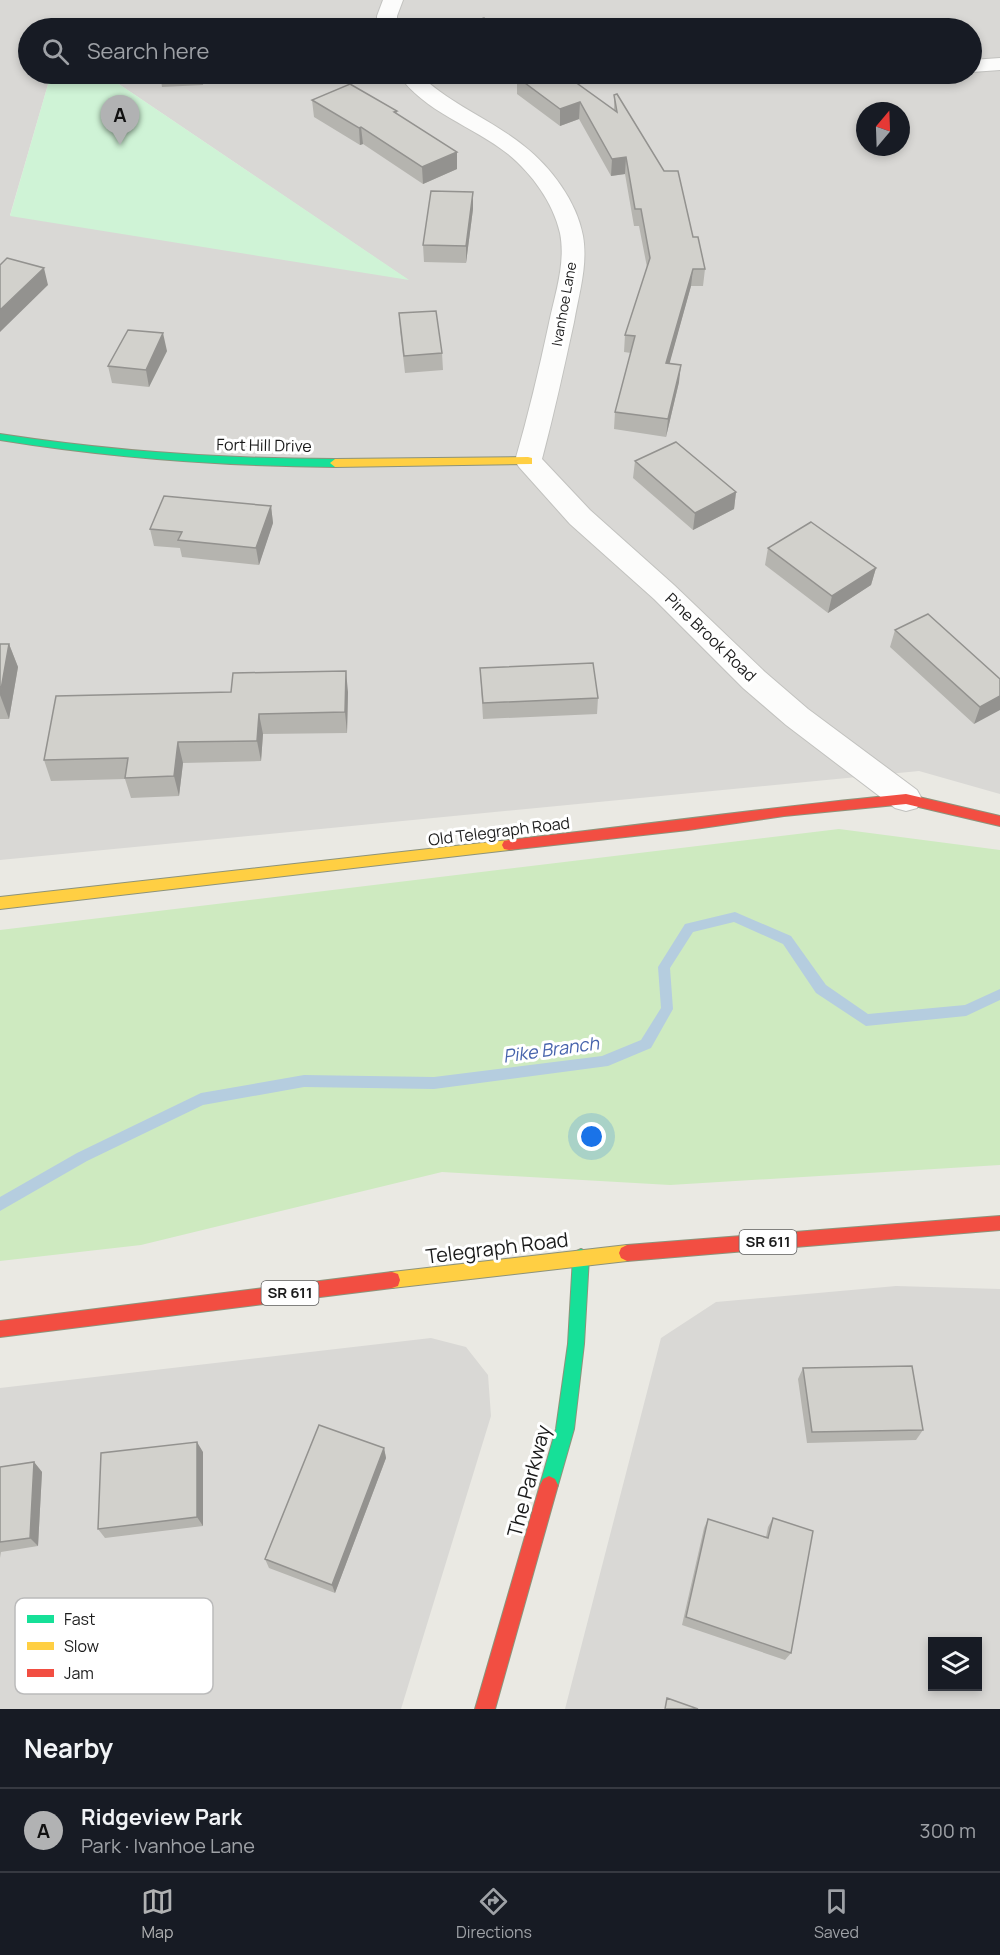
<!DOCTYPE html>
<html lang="en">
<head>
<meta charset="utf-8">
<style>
  :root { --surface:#171b24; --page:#242831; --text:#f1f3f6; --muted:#9ea1a6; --line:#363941; --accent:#b1b2b3 }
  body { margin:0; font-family:Manrope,sans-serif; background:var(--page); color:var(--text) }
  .controls { position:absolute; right:18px; bottom:18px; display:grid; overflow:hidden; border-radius:0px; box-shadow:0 3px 9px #0003 }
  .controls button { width:54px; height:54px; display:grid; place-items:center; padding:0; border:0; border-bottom:2px solid var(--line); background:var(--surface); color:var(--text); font:30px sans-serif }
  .compass { position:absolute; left:856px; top:102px; width:54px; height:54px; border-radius:50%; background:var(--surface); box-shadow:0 3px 9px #0003; rotate:19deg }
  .you { position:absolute; left:592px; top:1137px; width:21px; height:21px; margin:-15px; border:4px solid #fff; border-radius:50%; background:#1a73e8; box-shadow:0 0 0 9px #1a73e833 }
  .badge { display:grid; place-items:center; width:39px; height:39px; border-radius:50%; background:var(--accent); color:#111; font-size:20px; font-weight:700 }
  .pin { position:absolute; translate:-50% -50px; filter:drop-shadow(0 2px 3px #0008) }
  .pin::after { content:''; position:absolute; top:32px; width:21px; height:18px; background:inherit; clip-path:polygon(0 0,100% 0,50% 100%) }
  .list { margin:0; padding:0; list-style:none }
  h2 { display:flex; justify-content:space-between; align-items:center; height:78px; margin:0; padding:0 24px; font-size:26px }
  h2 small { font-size:20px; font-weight:400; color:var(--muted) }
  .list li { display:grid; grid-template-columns:39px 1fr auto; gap:18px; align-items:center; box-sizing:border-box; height:84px; padding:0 24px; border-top:2px solid var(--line) }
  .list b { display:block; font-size:22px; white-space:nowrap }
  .list p { margin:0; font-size:20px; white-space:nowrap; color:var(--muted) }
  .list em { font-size:20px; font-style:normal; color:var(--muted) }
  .icon { flex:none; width:33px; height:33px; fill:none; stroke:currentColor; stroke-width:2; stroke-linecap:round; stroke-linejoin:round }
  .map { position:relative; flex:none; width:1000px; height:1709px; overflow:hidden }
  .search { position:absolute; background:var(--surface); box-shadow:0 3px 9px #0003; left:18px; right:18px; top:18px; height:66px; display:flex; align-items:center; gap:15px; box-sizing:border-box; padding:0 21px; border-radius:33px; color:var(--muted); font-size:22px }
  .sheet { height:162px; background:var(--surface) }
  nav { display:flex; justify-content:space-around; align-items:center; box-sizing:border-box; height:84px; border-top:2px solid var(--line); background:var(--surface); font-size:16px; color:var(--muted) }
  nav a { display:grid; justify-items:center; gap:3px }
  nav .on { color:var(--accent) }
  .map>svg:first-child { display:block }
</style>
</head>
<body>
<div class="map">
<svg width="1000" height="1709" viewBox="0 0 1000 1709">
  <rect width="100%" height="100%" fill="#eae9e3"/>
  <path fill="#d9d8d5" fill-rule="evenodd" d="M0 0H1000V794L919 771 0 860ZM28 28H972V74H104L407 279 10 215 51 74H28ZM865 111H901V147H865Z
    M896 1286 1000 1289V1709H565L661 1338 716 1302ZM932 1642H978V1686H932Z
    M431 1338 466 1347 488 1375 491 1416 401 1709H0V1388Z"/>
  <path fill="#ceeac0" d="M839 829 1000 850V1165L670 1185 442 1172 141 1245 0 1261V930Z"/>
  <path fill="#cff3d6" d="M51 74H104L409 280 10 216Z"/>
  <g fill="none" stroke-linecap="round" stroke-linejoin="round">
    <path fill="#b5cddf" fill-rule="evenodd" d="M735 912 791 936 826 985 868 1014 965 1005 1000 989V1000L966 1016 866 1026 816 993 783 944 734 922 693 932 670 968 673 1009 651 1048 608 1066 434 1089 304 1087 203 1105 87 1161 0 1211V1197L77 1153 201 1093 304 1075 434 1077 602 1056 641 1040 661 1008 658 967 685 924Z"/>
    <g stroke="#c2c2bf" stroke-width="2">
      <path id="street" d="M383 0H403L397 16V28H377V16Z
        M1000 58V70L972 72V60Z
        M398 74H419C449 104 491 119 524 146 551 167 577 202 583 236 588 265 579 293 574 322 564 368 554 414 542 459L590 510 674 585 765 672 808 709 917 790 922 799 917 808 906 811 895 808 786 725 743 688 654 599 570 524 519 467 515 461C528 416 539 370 549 323 555 294 566 263 560 233 553 202 532 174 508 154 473 126 424 112 398 74Z
        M824 74H882L879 78C863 82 841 85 825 81L822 77Z"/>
    </g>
    <g stroke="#8d937b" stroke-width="2">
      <path id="fast" d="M0 434C111 451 222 459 335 459L340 463 335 467C222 466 111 458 0 440Z
        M581 1249 587 1252 589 1257 584 1344 574 1429 558 1485 555 1491 549 1494 543 1491 540 1485 556 1429 568 1344 573 1257 575 1252Z"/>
    </g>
    <g stroke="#8d937b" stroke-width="2">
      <path id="slow" d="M528 457 532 458V464L335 467 330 463 335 459Z
        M509 840 514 841 516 845 514 849 509 850 0 909V897Z
        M627 1245 633 1248 635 1253 633 1258 627 1261 392 1288 386 1286 384 1280 386 1274 392 1272Z"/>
    </g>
    <g stroke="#8d937b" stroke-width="2">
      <path id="jam" d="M906 794 1000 816V826L906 804 784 816 688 830 509 850 504 849 502 845 504 841 509 840C641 825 773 807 906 794Z
        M1000 1216V1230L627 1261 621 1258 619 1253 621 1248 627 1245Z
        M392 1272 398 1274 400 1280 398 1286 392 1288 0 1337V1321Z
        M549 1476 555 1479 558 1485 495 1709H475L540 1485 543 1479Z"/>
    </g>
    <use href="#street" fill="#fcfcfb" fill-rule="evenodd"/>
    <use href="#fast" fill="#16e098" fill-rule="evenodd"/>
    <use href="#slow" fill="#ffcf43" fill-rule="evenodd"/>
    <use href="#jam" fill="#f24e42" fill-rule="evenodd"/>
  </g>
  <path fill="#b5b4af" d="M160 74H204L203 85 162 87Z
    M517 77 614 109V95L693 237 705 269 703 286H691L669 364 679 382 666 437 614 429 615 412 631 353 624 352 625 335 647 267 639 226H634L625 174 611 176 579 119 560 126 517 94Z
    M312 100 397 111V114L457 169 423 184 363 144 360 145 314 117Z
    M473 209 466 263 424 262 423 245Z
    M399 313 442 353 443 370 405 373 400 330Z
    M167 351 149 387 112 383 108 366Z
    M635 461 736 492 734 509 693 530 633 478Z
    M271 506 273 523 259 565 182 557 180 548 154 546 150 529Z
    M768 548 876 568 871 585 828 613 765 565Z
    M895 630 1000 679 974 724 890 647Z
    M0 644H9L18 667 9 719H0Z
    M480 668 598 698 597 714 483 719Z
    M348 692 347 733 263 734 261 761 183 763 179 796 131 798 125 779 51 781 44 760Z
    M803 1368 923 1430 916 1440 807 1443 798 1379Z
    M384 1448 386 1458 335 1593 269 1568 265 1559Z
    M203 1452V1526L105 1538 98 1529Z
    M34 1462 42 1472 38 1546 1 1552 0 1558V1467Z
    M773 1518 791 1653 785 1660 682 1625 704 1528 708 1519 766 1537 768 1527Z"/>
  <path fill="#93928f" d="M580 102 579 119 560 126V109Z
    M361 127 363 144 360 145 359 128Z
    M457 152V169L423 184 422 167Z
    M626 157 625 174 611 176 612 159Z
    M473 192V209L466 263V246Z
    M44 268 48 285 0 332V310Z
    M693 269 691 286 665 380 666 363Z
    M163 333 167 351 149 387 146 370Z
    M681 365 679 382 666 437 668 419Z
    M736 492 734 509 693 530 695 513Z
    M271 506 273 523 259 565 256 548Z
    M876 568 871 585 828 613 832 596Z
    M9 644 18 667 9 719 0 695Z
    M346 671 348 692 347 733 345 712Z
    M1000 696V710L974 724 980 707Z
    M259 714 263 734 261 761 257 741Z
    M178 742 183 763 179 796 174 776Z
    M197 1442 203 1452V1526L197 1517Z
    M384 1448 386 1458 335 1593 332 1585Z
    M34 1462 42 1472 38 1546 30 1538Z"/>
  <path fill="#d2d1cc" stroke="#93928f" stroke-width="1.5" d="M484 18 498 28H451Z
    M529 74H564L617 112 614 95 617 94 664 171H678L693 237H698L705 269H693L666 363 681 365 668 419 615 412 635 336 625 335 650 258 641 209H635L626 157 612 159 580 102 560 109 517 77Z
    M350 84 397 111 394 112 457 152 422 167 361 127 359 128 312 100Z
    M431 191 473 192 466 246 423 245Z
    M7 258 44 268 0 310V265Z
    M436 311 442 353 404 356 399 313Z
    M128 330 163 333 146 370 108 366Z
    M676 442 736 492 695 513 635 461Z
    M164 496 271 506 256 548 178 540 182 532 150 529Z
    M811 522 876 568 832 596 768 548Z
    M928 614 1000 679V696L980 707 895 630Z
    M0 644H9L0 695Z
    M593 663 598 698 483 703 480 668Z
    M346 671 345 712 259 714 257 741 178 742 174 776 125 778 128 758 44 760 56 696 231 692 233 673Z
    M912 1366 923 1430 812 1432 803 1368Z
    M319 1425 384 1448 332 1585 265 1559Z
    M197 1442V1517L98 1529 101 1453Z
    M34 1462 30 1538 0 1542V1467Z
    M773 1518 813 1531 791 1653 686 1617 708 1519 768 1538Z
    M667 1698 698 1709H665Z"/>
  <g text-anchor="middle" stroke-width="6" stroke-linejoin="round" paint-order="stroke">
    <g font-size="14" fill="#1b1b1b" stroke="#fff">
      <text transform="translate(564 304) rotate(-80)" y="5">Ivanhoe Lane</text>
    </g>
    <g fill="#fff" stroke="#5f5f5f" stroke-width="1.5">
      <rect x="739.5" y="1230" width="57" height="24" rx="4.5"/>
      <rect x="261.5" y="1281" width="57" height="24" rx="4.5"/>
    </g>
    <g font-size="15" font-weight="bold" fill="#1b1b1b">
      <text x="768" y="1247">SR 611</text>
      <text x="290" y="1298">SR 611</text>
    </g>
    <g font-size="16" fill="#1b1b1b" stroke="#fff">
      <text transform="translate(264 445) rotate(1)" y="6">Fort Hill Drive</text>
      <text transform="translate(711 637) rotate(44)" y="6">Pine Brook Road</text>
      <text transform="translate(499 831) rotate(-7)" y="6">Old Telegraph Road</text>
    </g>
    <g font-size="18" font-style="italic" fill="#4663ac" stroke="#fff">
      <text transform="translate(551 1050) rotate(-8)" y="6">Pike Branch</text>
    </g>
    <g font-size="20" fill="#1b1b1b" stroke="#fff">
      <text transform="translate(497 1248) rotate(-7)" y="7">Telegraph Road</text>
      <text transform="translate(529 1481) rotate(-75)" y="7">The Parkway</text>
    </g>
  </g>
  <rect x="15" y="1598" width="198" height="96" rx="9" fill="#fff" stroke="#bbb" stroke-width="1.5"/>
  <rect x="27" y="1615" width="27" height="8" fill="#16e098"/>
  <rect x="27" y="1642" width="27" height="8" fill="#ffcf43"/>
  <rect x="27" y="1669" width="27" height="8" fill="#f24e42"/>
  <g font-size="16" fill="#1b1b1b">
    <text x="64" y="1625">Fast</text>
    <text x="64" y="1652">Slow</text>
    <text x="64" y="1679">Jam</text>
  </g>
</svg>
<div class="controls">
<button><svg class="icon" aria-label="layers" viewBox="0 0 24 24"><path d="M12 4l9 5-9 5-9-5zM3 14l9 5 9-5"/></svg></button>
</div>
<svg class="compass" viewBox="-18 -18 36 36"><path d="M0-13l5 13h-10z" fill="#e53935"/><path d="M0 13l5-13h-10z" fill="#9ea1a6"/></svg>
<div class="you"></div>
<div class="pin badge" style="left:120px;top:145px">A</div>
<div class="search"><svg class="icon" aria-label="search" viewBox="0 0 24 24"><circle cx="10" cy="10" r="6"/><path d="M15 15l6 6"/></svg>Search here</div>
</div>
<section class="sheet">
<h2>Nearby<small></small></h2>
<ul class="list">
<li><span class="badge">A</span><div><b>Ridgeview Park</b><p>Park · Ivanhoe Lane</p></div><em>300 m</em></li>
</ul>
</section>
<nav>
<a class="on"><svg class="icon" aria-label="map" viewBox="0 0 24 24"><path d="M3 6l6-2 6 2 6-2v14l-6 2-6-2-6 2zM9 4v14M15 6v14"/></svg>Map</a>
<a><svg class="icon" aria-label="directions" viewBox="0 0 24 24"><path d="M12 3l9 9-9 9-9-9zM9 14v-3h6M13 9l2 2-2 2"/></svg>Directions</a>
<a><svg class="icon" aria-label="saved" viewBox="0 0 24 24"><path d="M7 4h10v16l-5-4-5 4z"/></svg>Saved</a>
</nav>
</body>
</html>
